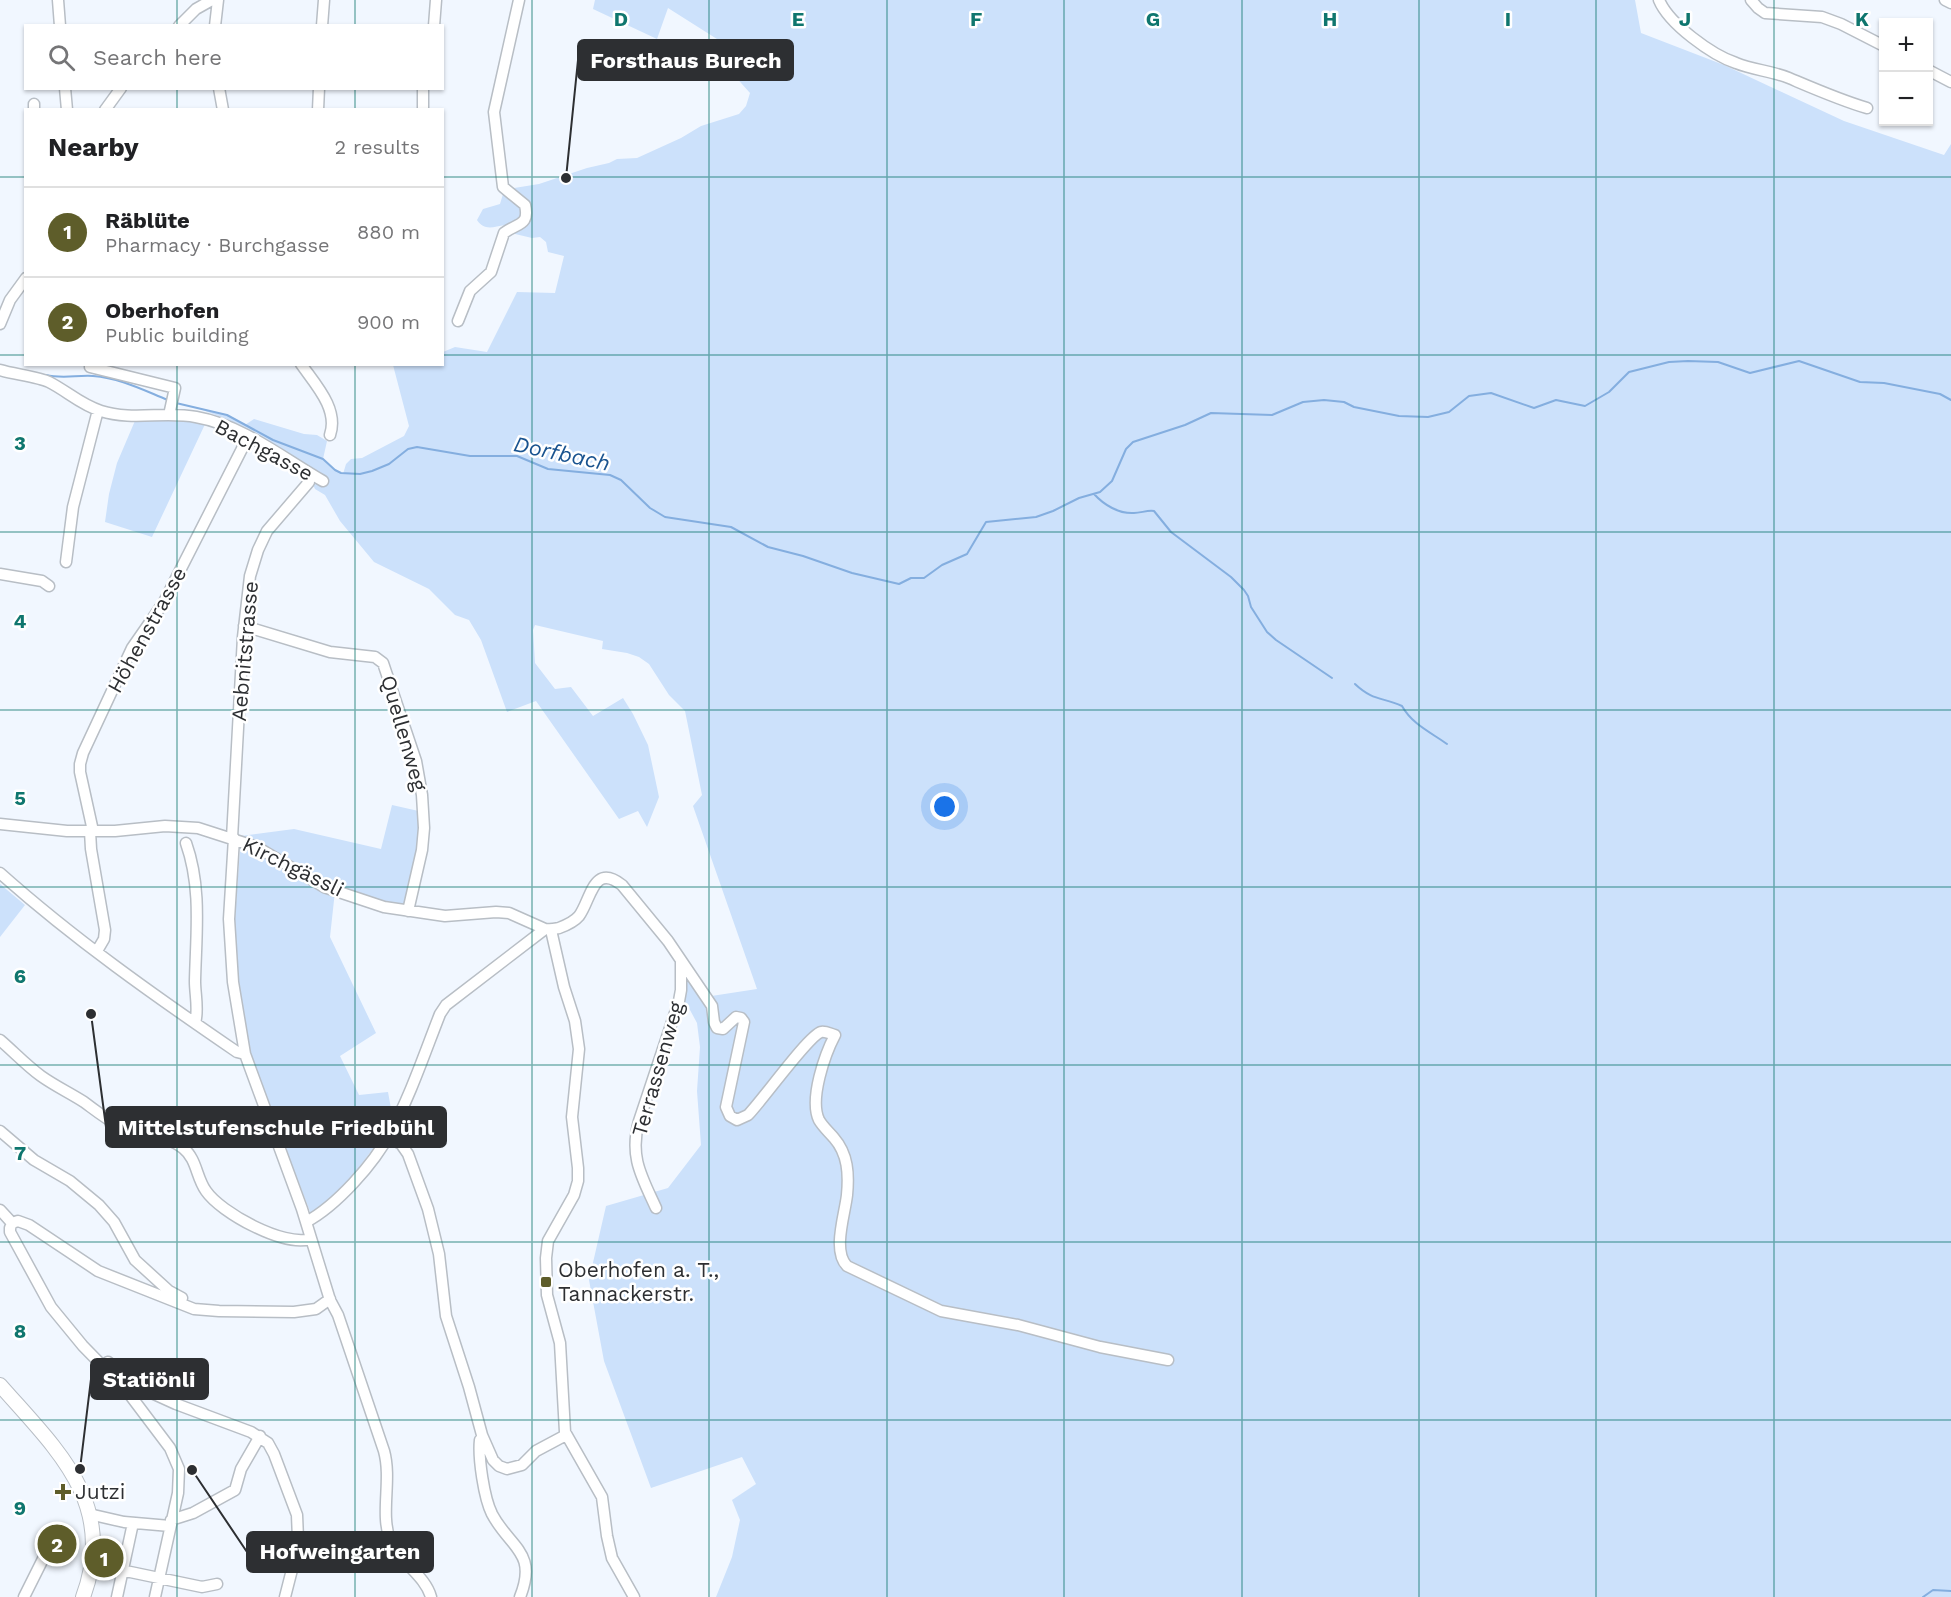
<!DOCTYPE html>
<html lang="en">
<head>
<meta charset="utf-8">
<style>
  :root { --surface:#fff; --page:#f6f6f6; --text:#202124; --muted:#757577; --line:#e0e0e0; --accent:#5e5d2a }
  body { margin:0; font-family:"Work Sans",sans-serif; background:var(--page); color:var(--text) }
  .controls { position:absolute; right:18px; top:18px; display:grid; overflow:hidden; border-radius:0px; box-shadow:0 2px 4px #0004 }
  .controls button { width:54px; height:54px; display:grid; place-items:center; padding:0; border:0; border-bottom:2px solid var(--line); background:var(--surface); color:var(--text); font:30px sans-serif }
  .you { position:absolute; left:945px; top:807px; width:21px; height:21px; margin:-15px; border:4px solid #fff; border-radius:50%; background:#1a73e8; box-shadow:0 0 0 9px #1a73e833 }
  .badge { display:grid; place-items:center; width:39px; height:39px; border-radius:50%; background:var(--accent); color:#fff; font-size:20px; font-weight:700 }
  .pin { position:absolute; translate:-50% -50%; border:3px solid #fff; box-shadow:0 2px 6px #0006 }
  .list { margin:0; padding:0; list-style:none }
  h2 { display:flex; justify-content:space-between; align-items:center; height:78px; margin:0; padding:0 24px; font-size:26px }
  h2 small { font-size:20px; font-weight:400; color:var(--muted) }
  .list li { display:grid; grid-template-columns:39px 1fr auto; gap:18px; align-items:center; box-sizing:border-box; height:90px; padding:0 24px; border-top:2px solid var(--line) }
  .list b { display:block; font-size:22px; white-space:nowrap }
  .list p { margin:0; font-size:20px; white-space:nowrap; color:var(--muted) }
  .list em { font-size:20px; font-style:normal; color:var(--muted) }
  .icon { flex:none; width:33px; height:33px; fill:none; stroke:currentColor; stroke-width:2; stroke-linecap:round; stroke-linejoin:round }
  .map { position:relative; flex:none; width:1951px; height:1597px; overflow:hidden }
  .search { position:absolute; background:var(--surface); box-shadow:0 2px 4px #0004; left:24px; top:24px; width:420px; height:66px; display:flex; align-items:center; gap:15px; box-sizing:border-box; padding:0 21px; border-radius:0px; color:var(--muted); font-size:22px }
  .panel { position:absolute; background:var(--surface); box-shadow:0 2px 4px #0004; left:24px; top:108px; width:420px; height:258px; border-radius:0px }
  .map>svg:first-child { display:block }
</style>
</head>
<body>
<div class="map">
<svg width="1951" height="1597" viewBox="0 0 1951 1597">
  <rect width="100%" height="100%" fill="#f1f7ff"/>
  <path fill="#cce1fb" d="M595 0H1635L1641 33 1724 65 1844 121 1944 155 1951 144V1597H716L732 1557 740 1520 732 1500 756 1484 742 1457 651 1488 604 1361 589 1280 606 1206 668 1188 701 1145 697 1091 700 1047 697 1023 690 1010 679 1001 681 965 705 997 757 989 693 806 702 795 685 711 669 695 649 664 639 657 627 653 602 649 603 641 535 625 533 630 535 663 555 689 571 687 593 716 623 698 633 714 648 745 659 797 647 827 638 811 619 819 536 701 507 712 481 640 469 620 455 615 429 589 374 562 340 521 325 495 315 489 312 482 298 467 226 419 195 407 227 415 245 425 254 419 304 434 317 435 327 441 323 459 335 470 343 474 346 464 351 459 362 458 404 436 409 426 393 365 442 364 443 352 455 347 487 352 517 292 555 293 564 256 548 252 546 242 540 237 532 238 511 233 505 225C493 227 484 231 477 220L483 209 500 204 503 194 508 189 539 184 587 168 609 163 617 159 637 158 681 138 701 126 739 114 746 106 750 93 733 74 720 65 728 46 668 8 657 39 593 9Z
    M137 416 207 420 152 537 105 522 109 494 117 463Z
    M392 805 423 812 408 911 335 891 330 937 376 1033 340 1056 359 1095 388 1092 392 1114 384 1134 348 1182 311 1214 251 1061 232 958 241 836 294 829 381 849Z
    M0 884 25 905 0 937Z"/>
  <g fill="none" stroke-linecap="round" stroke-linejoin="round">
    <path stroke="#84aedf" stroke-width="2" d="M46 375C62 379 77 375 93 376 120 378 143 390 168 400
      M176 403 227 415 273 440 323 459 335 470 341 473 360 474 372 471 389 464 408 449 417 447 470 456H517L548 469 610 475 621 480 650 508 665 517 731 527 768 547 803 556 852 573 899 584 911 578H924L942 565 967 554 986 522 1036 517 1053 511 1079 498 1100 492 1112 481 1126 449 1133 442 1185 425 1211 413 1272 415 1303 402 1324 400 1344 402 1354 407 1399 416 1428 417 1449 412 1469 396 1491 393 1534 408 1556 400 1585 406 1609 392 1629 372 1669 362 1688 361 1718 362 1750 373 1799 361 1860 382 1884 383 1940 394 1951 400
      M1094 494C1104 505 1119 514 1134 513 1141 513 1147 510 1154 511L1171 532 1231 577 1244 590 1248 596 1251 607 1267 632 1276 640 1332 678
      M1355 684C1373 701 1382 697 1402 706 1412 724 1430 732 1447 744
      M1923 1597 1933 1590 1951 1591"/>
    <g stroke="#b8bec5" stroke-width="13">
      <path id="minor" d="M58 0 60 26
        M1659 0C1669 24 1712 55 1736 63 1753 70 1772 71 1789 78 1815 89 1840 100 1867 108
        M1751 0 1758 8 1765 13 1822 17 1841 24 1884 46
        M1945 0 1951 3
        M179 26 196 9 212 0
        M215 26 218 0
        M322 26 324 0
        M434 26 436 0
        M1928 70 1951 82
        M65 88 67 110
        M219 88 223 110
        M34 104V110
        M105 110 121 88
        M318 110 319 88
        M423 110V88
        M458 321 470 291 491 272 504 233C517 223 530 226 525 205L503 187 494 112 519 0
        M0 324 10 300 26 278
        M301 364C315 384 339 409 330 435
        M90 367 175 388 169 415
        M0 370C13 374 39 377 49 382 67 391 81 405 101 411 132 421 165 411 196 417 242 425 283 458 323 481
        M66 562 73 507 98 410
        M0 574 42 581 49 586
        M244 626 330 652 375 657 383 663 416 761 422 795 424 828 422 850 408 911
        M0 824 67 831H115L165 826 198 828 257 847 324 887 384 907 445 916 496 912 509 913 545 929
        M90 831 91 849 105 930 104 939 97 951
        M93 831 80 772V764L83 753 132 648 164 602 248 437
        M232 838 243 637 250 576 258 550 267 531 309 482
        M234 838 229 919 233 982 245 1054
        M186 843C202 888 196 934 195 981 195 995 199 1010 195 1023
        M0 873C74 939 155 996 237 1052L245 1054 302 1209 330 1300 338 1315 384 1451C392 1480 380 1513 390 1540 399 1562 425 1575 431 1597
        M551 930 564 987 575 1021 579 1049 572 1117 578 1168V1181L574 1195 548 1241 546 1258 547 1295 560 1343 565 1432 602 1497 607 1536 612 1558 634 1597
        M0 1040C14 1052 26 1065 41 1076 55 1086 70 1093 84 1102 95 1110 106 1119 118 1125 138 1134 165 1134 183 1148 197 1159 196 1177 206 1191 221 1213 284 1247 310 1239
        M0 1131 34 1160 70 1181 99 1205 114 1222 135 1260 169 1291 182 1298
        M388 1137 401 1144 408 1154 428 1209 439 1254 446 1316 469 1387 482 1435 493 1460 499 1466 507 1469 522 1465 536 1451 566 1435
        M656 1208C642 1177 629 1157 639 1121L679 1001 681 990V962
        M0 1210 12 1223
        M306 1222C336 1206 374 1164 390 1133 410 1097 425 1052 440 1014L446 1005 545 929C551 930 554 929 559 928 567 925 574 922 579 916 591 900 593 862 622 885L668 941 712 1006 714 1022 717 1028 723 1029 736 1017 741 1018 744 1022 726 1107 730 1116 737 1120 748 1115C762 1101 808 1036 821 1032 825 1031 831 1034 835 1035 825 1054 809 1099 819 1120 823 1127 829 1132 834 1138 848 1154 849 1174 847 1195 845 1214 832 1251 847 1266L941 1311 1018 1325 1100 1347 1168 1360
        M12 1223 10 1228V1232L51 1307 83 1346 127 1391 170 1448 179 1469 178 1493 155 1597
        M12 1223 18 1221 29 1225 98 1271 194 1309 219 1311 294 1312 316 1309 330 1299
        M108 1362 143 1389 176 1404 251 1432 268 1443 274 1454 297 1515 298 1539 296 1554 285 1597
        M480 1440C478 1458 484 1498 492 1514 510 1548 538 1552 520 1597
        M89 1514 124 1522 170 1526
        M171 1520 193 1513 235 1490 241 1469 260 1436
        M92 1564 202 1587 217 1584
        M24 1597 45 1555
        M117 1597 133 1523"/>
    </g>
    <g stroke="#b8bec5" stroke-width="16">
      <path id="major" d="M0 1385C56 1449 118 1503 83 1597"/>
    </g>
    <use href="#minor" stroke="#fff" stroke-width="10"/>
    <use href="#major" stroke="#fff" stroke-width="14"/>
  </g>
  <path fill="none" stroke="#0f766e" stroke-width="1.5" stroke-opacity="0.55" d="M177 0V26M355 0V26M532 0V1597M709 0V1597M887 0V1597M1064 0V1597M1242 0V1597M1419 0V1597M1596 0V1597M1774 0V1597M177 88V110M355 88V110M0 177H26M442 177H1951M0 355H26M442 355H1951M177 364V1597M355 364V1597M0 532H1951M0 710H1951M0 887H1951M0 1065H1951M0 1242H1951M0 1420H1951"/>
  <g fill="#5e5d2a" stroke="#fff" stroke-width="2">
    <rect x="540" y="1276" width="12" height="12" rx="3"/>
    <path d="M60 1483h6v6h6v6h-6v6h-6v-6h-6v-6h6z"/>
  </g>
  <g text-anchor="middle" stroke-width="5" stroke-linejoin="round" paint-order="stroke">
    <g font-size="21" fill="#2d2f32" stroke="#fff">
      <text transform="translate(264 450) rotate(28)" y="7">Bachgasse</text>
      <text transform="translate(147 630) rotate(-61)" y="7">Höhenstrasse</text>
      <text transform="translate(245 651) rotate(-85)" y="7">Aebnitstrasse</text>
      <text transform="translate(404 733) rotate(74)" y="7">Quellenweg</text>
      <text transform="translate(293 867) rotate(26)" y="7">Kirchgässli</text>
      <text transform="translate(658 1069) rotate(-74)" y="7">Terrassenweg</text>
    </g>
    <g font-size="21" fill="#2d2f32" stroke="#fff" text-anchor="start">
      <text x="558" y="1277">Oberhofen a. T.,<tspan x="558" dy="24">Tannackerstr.</tspan></text>
      <text x="75" y="1499">Jutzi</text>
    </g>
    <g font-size="22" font-style="italic" fill="#19538f" stroke="#fff">
      <text transform="translate(562 453) rotate(12)" y="8">Dorfbach</text>
    </g>
  </g>
  <g font-size="20" text-anchor="middle" font-weight="bold" fill="#0f766e" stroke="#fff" stroke-width="5" stroke-linejoin="round" paint-order="stroke">
    <text x="621" y="26">D</text>
    <text x="798" y="26">E</text>
    <text x="976" y="26">F</text>
    <text x="1153" y="26">G</text>
    <text x="1330" y="26">H</text>
    <text x="1508" y="26">I</text>
    <text x="1685" y="26">J</text>
    <text x="1862" y="26">K</text>
    <text x="20" y="450">3</text>
    <text x="20" y="628">4</text>
    <text x="20" y="805">5</text>
    <text x="20" y="983">6</text>
    <text x="20" y="1160">7</text>
    <text x="20" y="1338">8</text>
    <text x="20" y="1515">9</text>
  </g>
  <path fill="none" stroke="#2d2f32" stroke-width="2" d="M566 178L578 60M91 1014L106 1127M80 1469L91 1379M192 1470L247 1552"/>
  <g fill="#2d2f32" stroke="#fff" stroke-width="2">
    <circle cx="566" cy="178" r="6"/>
    <circle cx="91" cy="1014" r="6"/>
    <circle cx="80" cy="1469" r="6"/>
    <circle cx="192" cy="1470" r="6"/>
  </g>
  <g fill="#2d2f32" stroke="#2d2f32" stroke-width="2">
    <rect x="578" y="40" width="215" height="40" rx="6"/>
    <rect x="106" y="1107" width="340" height="40" rx="6"/>
    <rect x="91" y="1359" width="117" height="40" rx="6"/>
    <rect x="247" y="1532" width="186" height="40" rx="6"/>
  </g>
  <g font-size="22" text-anchor="middle" font-weight="bold" fill="#fff">
    <text x="686" y="68">Forsthaus Burech</text>
    <text x="276" y="1135">Mittelstufenschule Friedbühl</text>
    <text x="149" y="1387">Statiönli</text>
    <text x="340" y="1559">Hofweingarten</text>
  </g>
</svg>
<div class="controls">
<button>+</button>
<button>−</button>
</div>
<div class="you"></div>
<div class="pin badge" style="left:104px;top:1558px">1</div>
<div class="pin badge" style="left:57px;top:1544px">2</div>
<div class="search"><svg class="icon" aria-label="search" viewBox="0 0 24 24"><circle cx="10" cy="10" r="6"/><path d="M15 15l6 6"/></svg>Search here</div>
<section class="panel">
<h2>Nearby<small>2 results</small></h2>
<ul class="list">
<li><span class="badge">1</span><div><b>Räblüte</b><p>Pharmacy · Burchgasse</p></div><em>880 m</em></li>
<li><span class="badge">2</span><div><b>Oberhofen</b><p>Public building</p></div><em>900 m</em></li>
</ul>
</section>
</div>
</body>
</html>
